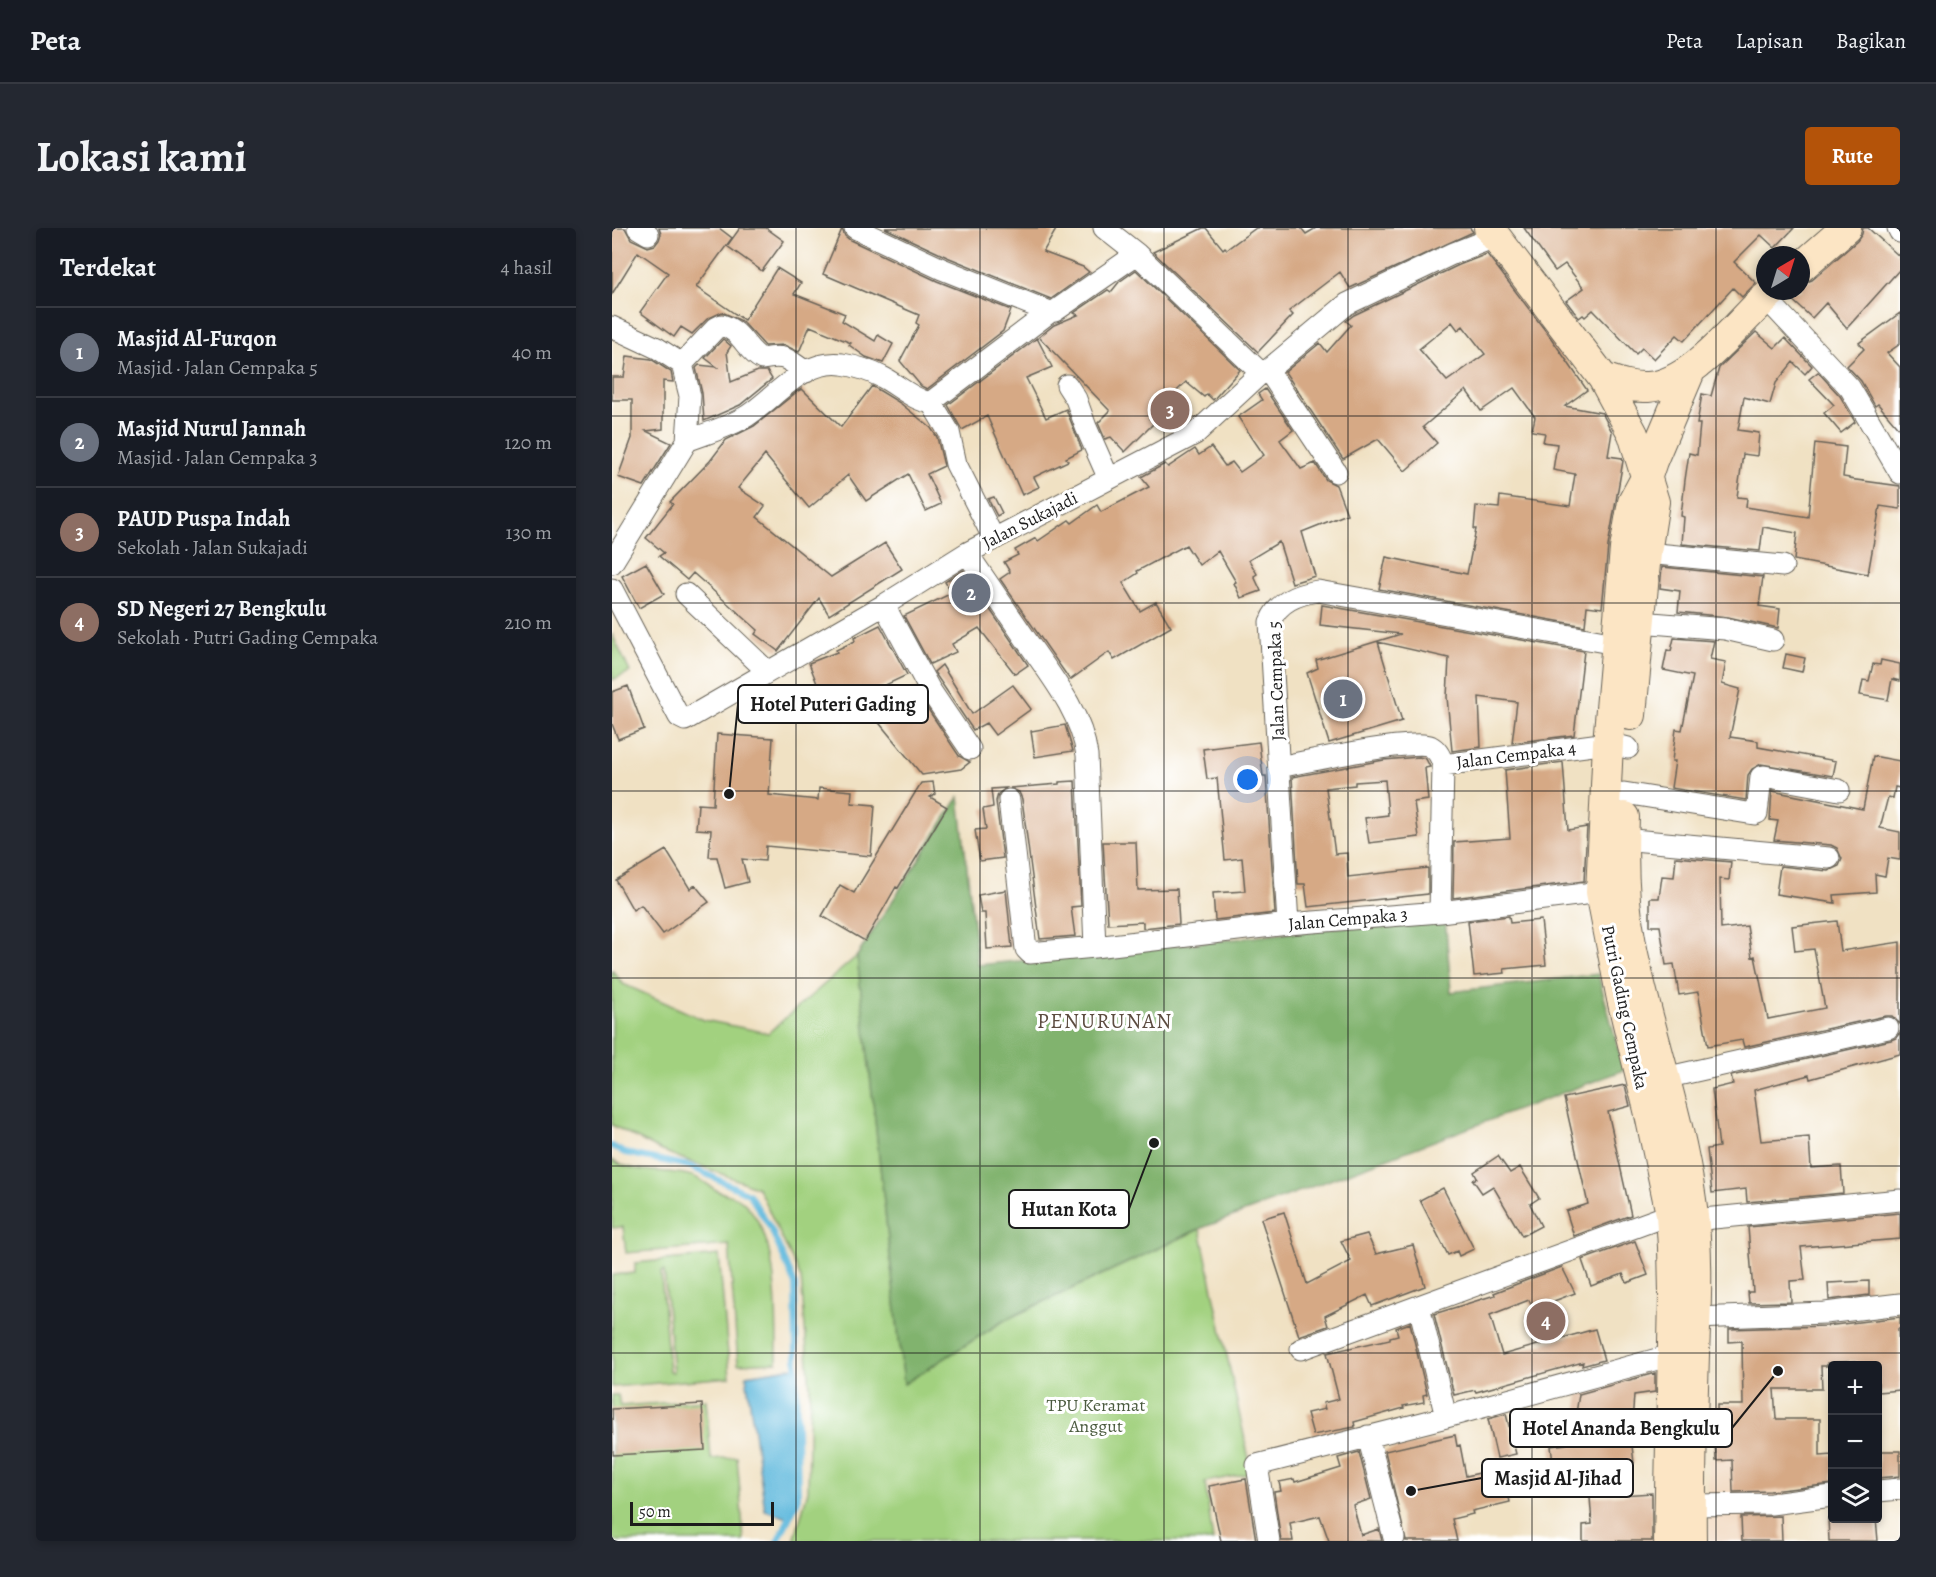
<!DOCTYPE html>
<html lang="id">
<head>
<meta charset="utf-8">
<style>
  :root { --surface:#171b24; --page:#242831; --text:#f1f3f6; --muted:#9ea1a6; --line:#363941; --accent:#b45309 }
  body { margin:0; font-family:Alegreya,serif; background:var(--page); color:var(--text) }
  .controls { position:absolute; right:18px; bottom:18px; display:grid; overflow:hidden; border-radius:6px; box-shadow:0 3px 9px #0003 }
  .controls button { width:54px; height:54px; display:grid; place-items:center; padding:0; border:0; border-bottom:2px solid var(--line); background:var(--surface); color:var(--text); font:30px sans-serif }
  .compass { position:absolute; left:1144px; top:18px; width:54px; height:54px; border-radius:50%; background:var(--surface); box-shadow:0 3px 9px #0003; rotate:38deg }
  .scale { position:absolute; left:18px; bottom:15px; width:144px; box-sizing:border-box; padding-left:6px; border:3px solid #1c1c1c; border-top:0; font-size:16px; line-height:21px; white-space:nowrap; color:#1c1c1c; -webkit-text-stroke:4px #fff; paint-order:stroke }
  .you { position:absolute; left:636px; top:552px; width:21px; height:21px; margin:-15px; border:4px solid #fff; border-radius:50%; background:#1a73e8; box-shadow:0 0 0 9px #1a73e833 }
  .badge { display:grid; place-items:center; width:39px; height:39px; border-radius:50%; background:var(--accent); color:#fff; font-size:20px; font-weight:700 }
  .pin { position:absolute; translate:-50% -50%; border:3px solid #fff; box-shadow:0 2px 6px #0006 }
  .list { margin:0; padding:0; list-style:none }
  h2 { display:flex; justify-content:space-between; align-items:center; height:78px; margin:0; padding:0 24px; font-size:26px }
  h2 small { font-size:20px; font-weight:400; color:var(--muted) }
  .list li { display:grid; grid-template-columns:39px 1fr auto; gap:18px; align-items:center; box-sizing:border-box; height:90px; padding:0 24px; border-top:2px solid var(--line) }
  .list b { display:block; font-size:22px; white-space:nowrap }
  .list p { margin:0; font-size:20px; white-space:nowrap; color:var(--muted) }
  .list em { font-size:20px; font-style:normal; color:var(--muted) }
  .icon { flex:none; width:33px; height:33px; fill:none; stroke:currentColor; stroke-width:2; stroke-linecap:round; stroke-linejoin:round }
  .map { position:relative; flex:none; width:1288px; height:1313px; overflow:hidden; border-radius:6px }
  header { display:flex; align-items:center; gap:36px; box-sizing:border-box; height:84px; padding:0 30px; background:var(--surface); border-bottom:2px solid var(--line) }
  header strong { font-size:28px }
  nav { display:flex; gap:33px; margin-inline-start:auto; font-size:21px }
  .intro { display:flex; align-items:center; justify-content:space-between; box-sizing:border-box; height:144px; padding:0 36px }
  h1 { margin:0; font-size:42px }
  .button { padding:15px 27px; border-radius:6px; background:var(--accent); color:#fff; font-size:21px; font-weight:700 }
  main { display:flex; gap:36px; padding:0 36px }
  aside { flex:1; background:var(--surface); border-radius:6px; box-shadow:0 3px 9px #0003 }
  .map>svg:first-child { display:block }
</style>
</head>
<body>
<header>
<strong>Peta</strong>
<nav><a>Peta</a><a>Lapisan</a><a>Bagikan</a></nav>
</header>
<div class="intro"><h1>Lokasi kami</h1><a class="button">Rute</a></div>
<main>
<aside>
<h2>Terdekat<small>4 hasil</small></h2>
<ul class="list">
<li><span class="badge" style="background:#6b7280">1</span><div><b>Masjid Al-Furqon</b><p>Masjid · Jalan Cempaka 5</p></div><em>40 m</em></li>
<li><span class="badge" style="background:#6b7280">2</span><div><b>Masjid Nurul Jannah</b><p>Masjid · Jalan Cempaka 3</p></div><em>120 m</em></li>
<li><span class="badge" style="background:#8d6e63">3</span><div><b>PAUD Puspa Indah</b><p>Sekolah · Jalan Sukajadi</p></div><em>130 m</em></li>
<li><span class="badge" style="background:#8d6e63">4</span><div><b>SD Negeri 27 Bengkulu</b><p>Sekolah · Putri Gading Cempaka</p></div><em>210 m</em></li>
</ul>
</aside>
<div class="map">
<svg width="1288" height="1313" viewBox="0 0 1288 1313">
  <rect width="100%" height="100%" fill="#fff"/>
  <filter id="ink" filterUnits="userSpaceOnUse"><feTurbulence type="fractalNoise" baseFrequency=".0167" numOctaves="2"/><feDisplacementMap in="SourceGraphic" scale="12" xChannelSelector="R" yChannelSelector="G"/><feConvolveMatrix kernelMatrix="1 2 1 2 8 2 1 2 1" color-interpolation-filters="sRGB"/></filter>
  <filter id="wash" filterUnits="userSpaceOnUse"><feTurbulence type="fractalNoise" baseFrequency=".008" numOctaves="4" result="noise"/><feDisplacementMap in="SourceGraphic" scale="24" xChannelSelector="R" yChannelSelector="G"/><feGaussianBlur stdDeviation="1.35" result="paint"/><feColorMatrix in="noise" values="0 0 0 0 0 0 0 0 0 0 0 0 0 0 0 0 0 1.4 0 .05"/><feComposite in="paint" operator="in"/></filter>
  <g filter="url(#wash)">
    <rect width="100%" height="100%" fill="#f0e1c3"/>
    <path fill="#f0d6bc" d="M1096 1231H1177L1178 1313H1097Z"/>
    <path fill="#a2d17f" stroke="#5f764e" stroke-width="1.5" fill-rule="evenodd" d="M0 406 18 444 0 452Z
      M245 728 292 1156 393 1092 588 1001 640 1245 593 1254 601 1313H182L196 1263 198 1160 189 1050 146 960 48 922 0 897V742L11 756 92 792 156 805Z
      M0 932C23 946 50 941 76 947 88 949 94 956 104 962 112 967 121 966 129 972 169 1006 164 1086 165 1134L126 1136 117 1017 14 1025 11 999 0 1000Z
      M107 1027 118 1149 0 1159V1047L23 1045V1035ZM51 1043H52L61 1144 57 1143 49 1044Z
      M0 1167H6L8 1178 94 1172 99 1231 125 1229 132 1313H0Z"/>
    <path fill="#81b36e" stroke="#4e6845" stroke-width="1.5" d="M347 569 366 737 606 713 833 687 839 764 986 746 1012 842 587 1001 393 1092 292 1156 245 728Z"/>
    <path fill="#60b9dd" stroke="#3e6a7c" stroke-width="1.5" d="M185 1139 186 1272 176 1290 153 1282 134 1147Z"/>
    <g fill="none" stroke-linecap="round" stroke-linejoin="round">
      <path stroke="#60b9dd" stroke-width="6" d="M0 918 13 925 77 938 137 966 159 1001 183 1056 186 1272 166 1313"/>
    </g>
    <g id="blocks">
      <path fill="#d6a985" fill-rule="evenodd" d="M0 0H13L19 11 36 19 43 17 47 12 49 6 47 0H107L120 10 84 59 132 92 165 40 189 55 182 66 233 86 230 93 263 113 266 107 281 116 271 135 254 129 237 117 239 115 198 98 187 124 172 117 153 118 130 93 110 84 95 91 80 106 69 99 62 109 28 84 56 45 26 24 0 66Z
        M128 0H154L172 13 150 43 115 18Z
        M273 0H445L431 24 471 39 477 44 439 71 335 29Z
        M591 0H594L611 21 613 19 615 21 644 0H689L694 6 704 0H858L861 4 738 60 728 44 677 83 681 87 646 124 541 24Z
        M912 0H1182L1163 20 1149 7 1122 34 1144 55 1130 69 1121 60 1072 113 1065 107 1042 131 1030 120 1024 126 981 82 973 89 971 87 967 90 954 73 972 60 953 36 943 43Z
        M1251 0H1256L1288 29V41L1235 100 1214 75 1200 90 1177 69 1178 63H1189V56L1200 52 1245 13 1250 6Z
        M230 1 233 8 238 12 325 53 399 82 391 103 315 161 309 158 288 133 307 97 304 95 307 87 211 46Z
        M875 26 939 110 975 162 953 178 990 185 1000 204 996 228 1010 230 1011 233 996 318 990 380 975 378 973 398 767 361 774 329 855 346 864 301H862L864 278 887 280 888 268 958 278 963 246 941 242 945 216 931 214 933 205 920 203 923 189 902 160 869 183 854 162 811 199 825 215 793 243 766 211 731 231 673 144 708 115 715 124 739 97 734 93 742 87 847 37ZM840 94 846 102 851 98 873 126 835 153 807 121Z
        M524 42 628 142 601 172 595 166 592 169 574 154 537 190 542 195 513 224 499 209 493 211 486 195 498 183 427 109 442 97 466 87 462 85 496 62 499 64 507 54Z
        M1288 85V116L1275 125 1288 139V202L1266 176 1263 178 1249 153 1235 138 1252 121 1247 115Z
        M1144 104 1163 120 1173 110 1200 138 1193 146 1181 134 1164 155 1158 176 1132 169 1126 202 1147 205 1145 228 1131 226 1125 269 1135 270 1134 279 1196 289 1203 215 1234 219 1231 249 1237 250V251L1288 258V281L1268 278 1256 346 1182 332 1185 305 1151 299 1148 323 1070 316 1072 289 1069 288 1073 252 1077 225 1085 227 1088 196H1085L1090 166 1099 168 1107 140Z
        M425 110 440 139 414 150 434 190 454 181 470 222 454 230 456 233 422 249 427 259 410 267 375 188 350 202 336 177Z
        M111 111 119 118 115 124 119 154 146 143H155L160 151 128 177 92 193 90 165 84 140 87 137 105 139 93 130Z
        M15 128 39 131 59 144 61 154 51 153V201L34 203 59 215 32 258 6 249 20 210V172H0V149H12Z
        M1206 144 1228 168 1243 194 1229 205 1212 185 1222 177 1197 151Z
        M260 158 288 175 319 200 325 209 332 238 315 246 329 276 314 283 296 246 254 273 236 247 197 280 153 227 126 260 153 278 145 289 219 349 273 315 290 341 217 387 207 370 166 423 143 406 146 402 81 345 75 352 47 328 52 325 34 310 61 276 58 274 98 233 114 212 142 198 186 163 190 161 229 199Z
        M653 161 681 202 668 212 689 241 703 235 714 252 724 257 735 286 690 304 703 348 680 355 667 314 637 332 645 346 642 348 649 363 629 370 622 355 624 354 606 323 587 337 574 317 525 343 526 345 511 355 528 383 544 374 559 399 502 432 497 424 458 452 388 351 398 344 392 334 406 327 403 322 424 310 426 313 457 292 460 295 485 277 489 284 537 259 529 249 553 236 556 239 583 221 587 227 599 219 613 238 620 234 628 244 652 227 626 189 650 172 646 166Z
        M382 269 390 285 385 288 376 271Z
        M34 335 52 366 27 380 10 348Z
        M1050 339 1151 349 1147 378 1168 381 1166 400 1116 389 1066 384 1068 363 1048 360Z
        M351 342 416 437 403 446 367 400 340 416 344 424 318 436 292 388 340 365 333 354Z
        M710 377 972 423 962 507 900 515 905 474 867 469 869 519 840 523 835 469 837 430 766 414 790 493 717 515 695 445 706 440 704 432 789 406 708 397Z
        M268 397 295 447 246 470 244 465 213 476 197 435 225 424 224 422 243 413 242 410Z
        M1062 410 1102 413 1098 431 1114 434 1110 456 1128 461 1118 509 1146 513V519L1224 533 1221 548 1149 536 1140 541 1136 547 1134 572 1059 560 1063 533H1060L1064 501 1070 502 1081 448 1051 442 1055 422 1059 423Z
        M1174 426 1193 430 1190 444 1171 440Z
        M1269 432 1288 436V453L1280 451 1276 472 1248 467 1251 452 1257 453 1261 436 1268 437Z
        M330 437 360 486 401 457 419 481 383 507 374 495 361 502 322 444Z
        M16 458 32 501 6 511 0 496V464Z
        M302 460 347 528 358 534 349 541 310 547 264 491Z
        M453 497 461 523 423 529 419 503Z
        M105 506 161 510 157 567 206 572 207 560 240 563 239 575 263 577 259 628 154 618 153 633 130 631 136 654 113 660 105 629H97L99 602 84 601 86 576 101 577Z
        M647 514 651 548H654L663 685 603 692 601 665 633 663 630 630 613 632 605 550 595 551 591 521Z
        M1261 528 1288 533V560L1283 559 1281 570 1276 569 1268 600 1288 604V632L1276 630 1273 648 1263 646 1264 664 1222 667 1223 675 1164 666 1168 638 1216 643 1227 638 1230 631 1225 620 1219 617 1162 612 1166 593 1158 592 1160 563 1251 581Z
        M807 529 814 531 818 539 813 540 816 572 802 574 807 609 757 615 753 590 776 587 773 552 743 554V557L714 560 723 626 735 625 736 649 816 640V666L696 679 693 656H686L680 549 772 532Z
        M951 534 956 602 975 599 972 653 841 670 842 614 898 610 893 542Z
        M463 553 469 678 459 679 463 708 428 711 410 571 407 564 398 560 447 556V554Z
        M321 554 323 566 318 569 335 579 286 660 284 659 253 713 210 688 228 657 242 665 309 555Z
        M394 560 386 566 384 573 391 630 368 633 363 602 374 601 371 581 381 579 379 561Z
        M491 614H524L526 662 565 661 567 696 531 700V694L496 696Z
        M54 622 78 661 83 657 97 674 51 706 29 677 21 682 4 652Z
        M1064 629 1119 634 1117 652 1108 651 1109 701 1135 698 1140 729 1143 728 1156 791 1213 780 1202 721 1183 723 1180 698 1225 693 1229 723 1288 714V796L1280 788H1273L1132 819 1130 812 1096 818 1086 764 1067 767 1062 736 1054 737 1048 698H1038V670H1047L1050 648 1062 649Z
        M394 662 400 719 375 721 373 685H369L366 667Z
        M897 688 898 695 929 692 934 737 892 741 893 745 862 748 856 693Z
        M1288 804V826L1198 851 1197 847 1142 862 1149 913 1197 909 1199 940 1229 938 1231 965 1135 974 1134 961 1100 965 1095 921 1107 919 1100 861 1121 856 1119 848 1279 812 1284 810Z
        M1013 857 1018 878 996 884 1019 987 962 1008 954 983 976 976 952 870Z
        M886 928 898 945 908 939 927 970 918 976 929 998 910 1008 881 958 870 965 861 952 865 950 862 944Z
        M831 960 862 1021 847 1028 845 1023 836 1027 808 972Z
        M672 984 695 1056 739 1033 729 1013 755 1006 764 1026 801 1017 813 1058 760 1078 755 1067 713 1088 716 1098 687 1108 649 991Z
        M1288 985V1011L1189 1019 1193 1052 1178 1053 1179 1074 1137 1075 1136 1064H1141L1136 999Z
        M1023 1013 1036 1047 1015 1055 1011 1046 979 1058 970 1032Z
        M950 1039 963 1065 921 1081 917 1072 878 1087 890 1127 983 1101 992 1132 970 1138 971 1134 864 1164 863 1162 842 1167 822 1086 883 1067 882 1065 910 1054Z
        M1257 1053V1067L1217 1072 1216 1055Z
        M1288 1089V1101H1286L1288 1162 1266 1164V1137H1245L1244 1133 1215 1135V1138H1209L1210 1161H1162L1164 1191H1208V1228L1221 1227V1256L1158 1263 1121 1264 1120 1232 1104 1233 1103 1215H1106L1105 1177H1131L1130 1113 1117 1114V1101L1214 1098Z
        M798 1095 815 1166 811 1167 812 1174 791 1178 792 1180 742 1194 743 1199 701 1207 695 1185 713 1181 711 1175 727 1171 715 1125 778 1111V1109L786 1107 784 1100Z
        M1043 1145V1164L1022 1167 1019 1209 1022 1235 942 1244 939 1218 954 1216V1212H960L967 1166Z
        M90 1176 93 1222 1 1227 0 1181Z
        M894 1186 904 1226 885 1230 876 1191Z
        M843 1207 845 1218 848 1217 854 1248 890 1240 898 1274 860 1283 861 1286 840 1291 845 1313H794L773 1223Z
        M1266 1223H1288V1248L1266 1250Z
        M747 1224 759 1271 741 1277 749 1307 767 1301 770 1313H717L708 1288 678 1295 681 1313H669L662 1264 669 1263 667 1254 682 1251 683 1254 729 1240 726 1230Z
        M634 1251 644 1313H609L597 1258Z
        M1040 1265V1313H971V1297L980 1296 978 1269Z
        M1169 1288 1170 1313H1130L1129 1289Z
        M1216 1290H1264L1266 1313H1217Z"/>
    </g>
  </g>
  <g filter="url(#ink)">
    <use href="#blocks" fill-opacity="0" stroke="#666156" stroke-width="1.5"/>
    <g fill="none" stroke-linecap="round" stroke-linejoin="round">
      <g stroke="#666156" stroke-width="23">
        <path id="street" d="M26 0 36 6
          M243 0 330 41 438 84
          M492 0 525 26 649 145
          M1286 0 1288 4
          M1153 69 1238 160 1288 245
          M0 99 45 120 70 136 78 168 75 213 0 335
          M70 136 104 100 110 97C130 103 134 123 150 131 173 126 175 131 194 144
          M656 142 724 244
          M455 157 464 171 474 199 497 251
          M319 174 337 204 344 236 382 311
          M75 213C95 205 117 199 135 188 164 169 191 131 230 136 243 138 258 143 270 149 283 155 305 175 319 174L438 84 443 83 525 26
          M355 325C375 354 395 384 415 413 439 448 469 484 475 527L483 719
          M1034 325 1171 338
          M0 361 67 489 73 492 272 377 355 325 583 206 649 145 656 142 735 76 842 25 883 9
          M74 366 156 444
          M272 377 318 462 358 521
          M1028 394 1113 401 1161 412
          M667 539C691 534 803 510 818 518 826 522 829 529 831 537
          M1012 565 1142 586 1145 585 1149 549 1152 548 1227 562
          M397 572 414 721 418 725 483 719 676 696 828 684 989 664
          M1010 611 1217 630
          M828 684 831 537 996 515 1016 520
          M676 696 658 394C666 373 686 366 706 363L1004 416
          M1039 853 1276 800
          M1081 992 1288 972
          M807 1078 834 1189
          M1084 1090 1213 1085 1288 1076
          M689 1121 1059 986
          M756 1208 782 1310
          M1266 1263 1288 1261
          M1079 1277 1159 1276 1220 1268
          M657 1313 645 1237 834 1189 1060 1127 1073 1125"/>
      </g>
      <g stroke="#666156" stroke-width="32">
        <path id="secondary" d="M877 0 991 150C1006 155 1020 160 1036 159 1082 156 1127 92 1161 63
          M1189 39 1234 0
          M991 150 1021 206 1042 274 1034 325 1019 487
          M1012 589C1010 631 1011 675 1019 716 1036 802 1067 885 1079 972 1087 1024 1084 1075 1082 1127 1080 1189 1078 1251 1079 1313
          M1057 1313 1062 1066 1061 1019 1059 986 1037 882 1010 771 989 664 996 515 1013 321 1021 274 1035 248 1040 233 1078 143"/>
      </g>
      <use href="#street" stroke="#fff" stroke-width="21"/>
      <use href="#secondary" stroke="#fce5c4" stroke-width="30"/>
    </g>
  </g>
  <path fill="none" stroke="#1c1c1c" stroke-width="1.5" stroke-opacity="0.55" d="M184 0V1313M368 0V1313M552 0V1313M736 0V1313M920 0V1313M1104 0V1313M0 188H1288M0 375H1288M0 563H1288M0 750H1288M0 938H1288M0 1125H1288"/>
  <g text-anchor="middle" stroke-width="6" stroke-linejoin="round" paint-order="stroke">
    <g font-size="18" fill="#1c1c1c" stroke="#fff">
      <text transform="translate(418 292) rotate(-27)" y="6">Jalan Sukajadi</text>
      <text transform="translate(664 453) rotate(-92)" y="6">Jalan Cempaka 5</text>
      <text transform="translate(904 527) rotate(-7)" y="6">Jalan Cempaka 4</text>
      <text transform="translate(736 691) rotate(-5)" y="6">Jalan Cempaka 3</text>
      <text transform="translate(1013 779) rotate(78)" y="6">Putri Gading Cempaka</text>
    </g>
    <g font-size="18" fill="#4b5b3f" stroke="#fff">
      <text x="484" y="1183">TPU Keramat<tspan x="484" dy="21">Anggut</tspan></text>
    </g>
    <g font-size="21" letter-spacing="1.5" fill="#5d4d41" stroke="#fff">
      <text x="493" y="800">PENURUNAN</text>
    </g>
  </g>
  <path fill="none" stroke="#1c1c1c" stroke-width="2" d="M117 566L126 476M542 915L517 981M1166 1143L1120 1200M799 1263L870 1250"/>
  <g fill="#1c1c1c" stroke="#fff" stroke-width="2">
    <circle cx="117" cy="566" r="6"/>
    <circle cx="542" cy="915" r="6"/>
    <circle cx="1166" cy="1143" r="6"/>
    <circle cx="799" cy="1263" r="6"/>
  </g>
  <g fill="#fff" stroke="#1c1c1c" stroke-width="2">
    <rect x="126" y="457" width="190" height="38" rx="6"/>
    <rect x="397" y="962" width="120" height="38" rx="6"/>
    <rect x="898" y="1181" width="222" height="38" rx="6"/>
    <rect x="870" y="1231" width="151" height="38" rx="6"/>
  </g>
  <g font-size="20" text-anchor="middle" font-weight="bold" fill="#1c1c1c">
    <text x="221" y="483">Hotel Puteri Gading</text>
    <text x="457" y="988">Hutan Kota</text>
    <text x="1009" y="1207">Hotel Ananda Bengkulu</text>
    <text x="946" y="1257">Masjid Al-Jihad</text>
  </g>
</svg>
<div class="controls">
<button>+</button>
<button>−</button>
<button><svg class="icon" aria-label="layers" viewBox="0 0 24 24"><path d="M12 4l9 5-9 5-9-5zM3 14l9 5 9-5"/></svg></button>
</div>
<svg class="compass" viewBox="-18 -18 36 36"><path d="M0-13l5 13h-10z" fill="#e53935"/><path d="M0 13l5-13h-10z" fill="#9ea1a6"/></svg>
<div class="scale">50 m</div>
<div class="you"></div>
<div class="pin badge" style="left:731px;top:471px;background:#6b7280">1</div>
<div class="pin badge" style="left:359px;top:365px;background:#6b7280">2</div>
<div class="pin badge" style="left:558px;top:182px;background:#8d6e63">3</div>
<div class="pin badge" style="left:934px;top:1093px;background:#8d6e63">4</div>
</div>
</main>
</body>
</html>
